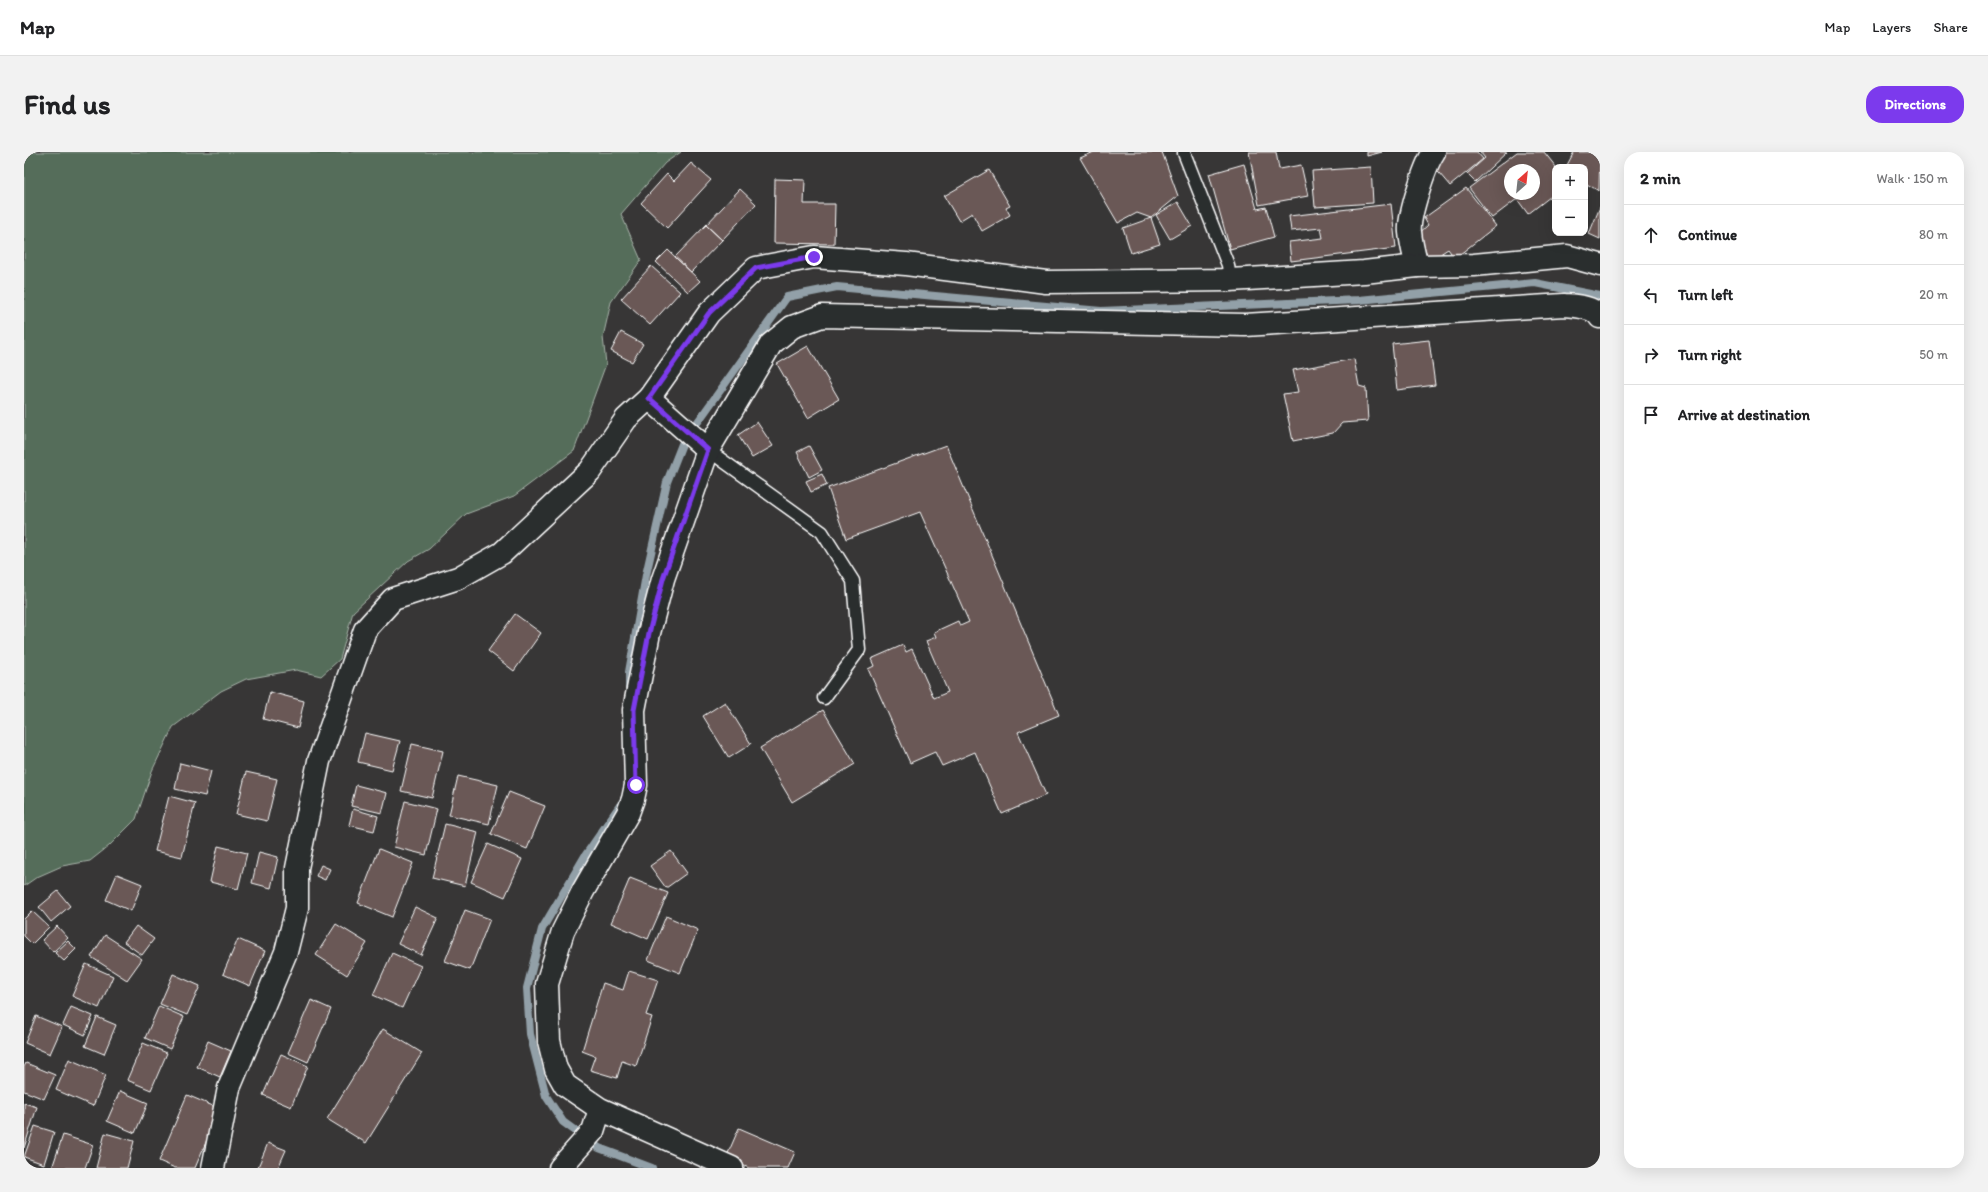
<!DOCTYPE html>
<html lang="en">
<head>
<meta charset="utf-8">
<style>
  :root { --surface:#fff; --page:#f2f2f2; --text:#202124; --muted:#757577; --line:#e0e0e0; --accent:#7c3aed }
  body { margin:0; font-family:Itim,sans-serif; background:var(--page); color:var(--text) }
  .controls { position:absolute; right:12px; top:12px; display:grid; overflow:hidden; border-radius:8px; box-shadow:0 4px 16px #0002 }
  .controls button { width:36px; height:36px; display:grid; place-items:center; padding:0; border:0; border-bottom:1px solid var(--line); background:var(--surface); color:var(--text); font:20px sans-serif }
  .compass { position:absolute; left:1480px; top:12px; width:36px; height:36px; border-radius:50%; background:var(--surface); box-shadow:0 4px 16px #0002; rotate:27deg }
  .stop { position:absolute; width:12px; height:12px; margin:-9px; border:3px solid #7c3aed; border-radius:50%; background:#fff }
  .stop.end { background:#7c3aed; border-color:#fff; box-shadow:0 1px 4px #0008 }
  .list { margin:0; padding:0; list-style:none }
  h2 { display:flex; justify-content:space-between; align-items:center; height:52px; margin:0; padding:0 16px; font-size:17px }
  h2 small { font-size:13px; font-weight:400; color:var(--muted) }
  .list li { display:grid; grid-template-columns:26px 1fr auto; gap:12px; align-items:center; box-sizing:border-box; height:60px; padding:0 16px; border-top:1px solid var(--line) }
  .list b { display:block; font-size:15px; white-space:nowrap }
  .list em { font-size:13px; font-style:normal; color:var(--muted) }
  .icon { flex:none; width:22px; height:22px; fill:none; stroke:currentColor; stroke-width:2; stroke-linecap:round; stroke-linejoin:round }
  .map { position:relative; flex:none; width:1576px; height:1016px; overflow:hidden; border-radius:16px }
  header { display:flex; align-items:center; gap:24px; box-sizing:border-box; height:56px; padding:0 20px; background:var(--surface); border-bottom:1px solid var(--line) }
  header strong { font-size:19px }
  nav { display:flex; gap:22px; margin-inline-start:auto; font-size:14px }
  .intro { display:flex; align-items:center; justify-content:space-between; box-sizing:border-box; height:96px; padding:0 24px }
  h1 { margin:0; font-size:28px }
  .button { padding:10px 18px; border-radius:16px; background:var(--accent); color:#fff; font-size:14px; font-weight:700 }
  main { display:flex; gap:24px; padding:0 24px }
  aside { flex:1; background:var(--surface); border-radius:16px; box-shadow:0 4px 16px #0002 }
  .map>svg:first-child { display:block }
</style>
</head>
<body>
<header>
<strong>Map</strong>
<nav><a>Map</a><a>Layers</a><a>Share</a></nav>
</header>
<div class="intro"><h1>Find us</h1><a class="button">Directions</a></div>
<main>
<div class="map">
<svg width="1576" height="1016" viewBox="0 0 1576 1016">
  <rect width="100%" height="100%" fill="#373636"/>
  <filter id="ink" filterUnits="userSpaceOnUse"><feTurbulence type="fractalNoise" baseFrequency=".025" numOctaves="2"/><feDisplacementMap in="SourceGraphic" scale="8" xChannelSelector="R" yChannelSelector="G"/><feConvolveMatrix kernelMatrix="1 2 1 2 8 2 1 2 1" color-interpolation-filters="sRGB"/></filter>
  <g filter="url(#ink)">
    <path fill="#556d5a" stroke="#aab6ac" d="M0 0H657L641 11 597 62 617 108 587 150 579 185 582 212 550 299 490 344 442 362 405 397 384 409 329 460 316 507 297 524 272 518 222 527 197 539 149 575 128 619 112 667 85 694 66 709 38 714 13 725 0 734Z"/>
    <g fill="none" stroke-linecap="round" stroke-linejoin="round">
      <path stroke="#92a0a8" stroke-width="8" d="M605 536V520L622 423 643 330 658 292 763 145 813 135 1077 159 1335 148 1511 131 1576 144
        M599 649 561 704 518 777 503 836 506 882 522 944 539 970 575 996 628 1016"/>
    </g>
    <path fill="#6a5856" stroke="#fff" fill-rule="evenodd" d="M1070 0H1138L1154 44 1127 66 1113 61 1094 71 1056 6Z
      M1225 0H1252L1255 17 1277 13 1284 44 1235 53Z
      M1343 0H1358L1343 4Z
      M1414 0H1453L1459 7 1426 34 1404 8Z
      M1456 0H1483L1451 30 1443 22 1461 6Z
      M1493 0H1520L1532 15 1531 41 1504 62 1493 47 1468 66 1445 36ZM1486 18H1510V42H1486Z
      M1550 0H1576L1575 39 1561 31V15H1542Z
      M667 11 687 28 643 76 617 51 643 22 650 29Z
      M1220 12 1233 57 1242 55 1250 85 1206 97 1185 22Z
      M1347 15 1349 51 1291 55 1288 19Z
      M965 18 986 54 982 56 986 63 958 79 948 61 935 69 920 44Z
      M751 27 781 28 780 52H811L810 92 750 91Z
      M1442 36 1472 74 1431 106 1424 97 1407 108 1391 85 1404 73 1400 66Z
      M716 37 732 52 698 88 682 73Z
      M1154 50 1168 74 1146 87 1132 63Z
      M1367 52 1372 96 1267 109 1265 90 1299 86 1297 76 1267 79 1265 64Z
      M1576 55V87L1565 82Z
      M1127 66 1136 92 1107 101 1099 76Z
      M682 73 698 88 667 120 651 105Z
      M644 98 676 129 664 140 632 110Z
      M627 114 656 140 626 173 597 147Z
      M597 180 619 192 608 210 587 199Z
      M1405 188 1411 233 1373 238 1368 192Z
      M784 194 815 247 784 266 753 212Z
      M1330 207 1335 234 1342 236 1344 269 1318 271 1309 281 1269 289 1259 242 1274 240 1269 218Z
      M733 270 749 294 728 306 714 283Z
      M922 293 1035 563 994 580 1022 643 978 662 951 600 918 614 911 600 886 611 844 517 850 514 847 507 879 493 882 500 888 497 910 546 924 540 902 489 912 485 910 480 934 469 936 474 945 470 896 360 822 387 804 336Z
      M785 294 798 318 785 325 773 300Z
      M798 322 803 333 787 340 782 329Z
      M491 462 517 481 490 519 464 499Z
      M246 540 280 549 274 576 239 567Z
      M701 550 727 592 705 606 679 564Z
      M799 558 831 612 768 650 736 596Z
      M341 581 376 589 368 618 334 610Z
      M388 592 419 599 408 646 377 639Z
      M156 611 187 619 181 644 151 637Z
      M222 620 253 627 243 669 212 662Z
      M434 624 474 633 465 672 425 663Z
      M332 633 363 641 358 661 327 654Z
      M485 640 521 654 503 697 467 682Z
      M145 644 171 651 158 705 131 699Z
      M381 649 413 657 402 703 370 695Z
      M329 657 354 664 350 679 325 673Z
      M421 672 454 680 441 734 408 726Z
      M464 692 498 707 481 745 447 730Z
      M194 694 223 701 214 737 186 730Z
      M355 697 389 711 368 765 334 751Z
      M647 699 663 721 642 736 626 714Z
      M235 700 254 705 247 736 228 731Z
      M297 713 306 717 301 728 292 724Z
      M93 722 118 732 107 759 82 748Z
      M606 726 644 741 624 787 587 771Z
      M34 739 46 754 27 770 15 755Z
      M391 755 414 766 397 803 374 792Z
      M441 758 466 767 446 818 421 809Z
      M8 759 25 775 8 792 0 784V767Z
      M642 764 674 778 656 821 624 808Z
      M312 772 343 791 323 823 292 803Z
      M33 774 44 786 29 800 18 788Z
      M112 774 130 787 118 803 100 790Z
      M81 783 118 807 103 828 67 805Z
      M214 787 241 799 226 834 199 822Z
      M44 789 52 797 40 809 31 801Z
      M368 801 397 814 378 856 349 843Z
      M62 812 89 824 75 856 48 844Z
      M605 819 634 828 622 863 628 865 612 914 598 909 593 926 566 918 571 904 558 899 579 831 599 838Z
      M149 822 176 834 163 863 136 852Z
      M287 848 307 857 284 910 264 901Z
      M135 854 160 865 146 897 121 886Z
      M47 855 69 864 61 883 39 873Z
      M12 864 38 875 26 902 1 891Z
      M73 865 92 873 80 902 61 894Z
      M359 877 398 901 342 991 303 967Z
      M184 889 207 899 196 925 173 915Z
      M119 891 143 901 127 938 103 928Z
      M257 902 284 914 267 955 239 943Z
      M45 907 82 923 69 954 32 938Z
      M2 911 31 923 20 947 0 939V915Z
      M96 939 124 951 111 981 83 969Z
      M163 943 196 957 171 1016H151L135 1009Z
      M0 951 13 955 0 996Z
      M11 974 30 980 20 1012 0 1005Z
      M715 976 771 1000 764 1016H725L702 1006Z
      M81 981 110 989 103 1016H72Z
      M39 983 69 993 61 1016H28Z
      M244 991 262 998 254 1016 234 1015Z"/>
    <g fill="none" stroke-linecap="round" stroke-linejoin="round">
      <g stroke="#fff" stroke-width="15">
        <path id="service" d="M1160 1 1204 113 1206 128
          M684 298 798 380 829 429 835 498 800 546"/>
      </g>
      <g stroke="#fff" stroke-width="25">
        <path id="minor" d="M1393 114C1390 103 1387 91 1386 80 1384 65 1401 13 1410 0
          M625 246 684 298 639 427 625 481 610 558 612 633 609 647 604 661 559 739 539 779 523 832 525 889 532 917 541 933 576 957 708 1016
          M684 298 747 192 768 175 798 164 1221 173 1540 153C1551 154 1569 154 1576 165
          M536 1016 569 979 576 957"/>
      </g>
      <g stroke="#fff" stroke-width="25">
        <path id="tertiary" d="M189 1016 205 936 262 800 273 756V716L295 609 341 478 369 447 434 426 478 401 566 319 602 267 625 246 685 161 732 116 790 105 882 112 1022 130 1206 128 1340 120 1393 114 1450 113 1543 104 1576 113"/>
      </g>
      <use href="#service" stroke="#2a2d2e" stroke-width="12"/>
      <use href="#minor" stroke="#2a2d2e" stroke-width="22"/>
      <use href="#tertiary" stroke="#2a2d2e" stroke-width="22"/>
    </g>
  </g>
  <g fill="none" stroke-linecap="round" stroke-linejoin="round" filter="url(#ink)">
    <path stroke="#7c3aed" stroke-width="5" d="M612 633 610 558 625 481 639 427 684 298 625 246 685 161 732 116 790 105"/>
  </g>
</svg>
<div class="controls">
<button>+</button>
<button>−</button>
</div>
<svg class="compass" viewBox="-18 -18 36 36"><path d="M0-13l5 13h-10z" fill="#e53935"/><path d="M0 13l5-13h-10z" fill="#757577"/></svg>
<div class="stop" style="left:612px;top:633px"></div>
<div class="stop end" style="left:790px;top:105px"></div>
</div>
<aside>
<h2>2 min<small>Walk · 150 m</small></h2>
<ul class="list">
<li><svg class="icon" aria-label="ahead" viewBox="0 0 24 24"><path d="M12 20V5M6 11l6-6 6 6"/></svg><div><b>Continue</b></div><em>80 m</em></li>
<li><svg class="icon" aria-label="left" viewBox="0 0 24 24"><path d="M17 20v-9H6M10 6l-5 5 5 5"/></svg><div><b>Turn left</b></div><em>20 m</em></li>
<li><svg class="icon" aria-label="right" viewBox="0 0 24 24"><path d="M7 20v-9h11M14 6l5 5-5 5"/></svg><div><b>Turn right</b></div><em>50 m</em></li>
<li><svg class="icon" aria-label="arrive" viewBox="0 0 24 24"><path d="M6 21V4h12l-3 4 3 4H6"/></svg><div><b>Arrive at destination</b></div></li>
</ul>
</aside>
</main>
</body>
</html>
